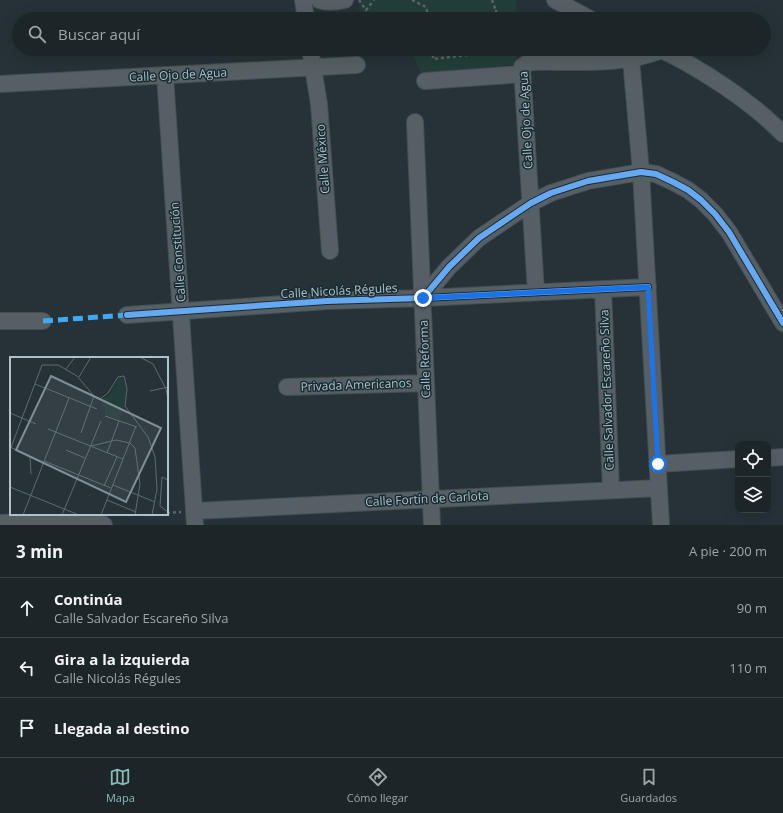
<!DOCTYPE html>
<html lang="es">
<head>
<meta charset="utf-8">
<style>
  :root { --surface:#1c2629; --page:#252e31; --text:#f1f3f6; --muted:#a0a5a8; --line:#3a4346; --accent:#8bbbb9 }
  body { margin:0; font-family:"Open Sans",sans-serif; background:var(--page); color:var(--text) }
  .controls { position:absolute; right:12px; bottom:12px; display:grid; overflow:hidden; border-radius:8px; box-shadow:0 4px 16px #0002 }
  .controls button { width:36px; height:36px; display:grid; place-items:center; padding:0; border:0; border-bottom:1px solid var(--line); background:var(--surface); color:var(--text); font:20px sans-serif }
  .stop { position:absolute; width:12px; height:12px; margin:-9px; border:3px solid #1a73e8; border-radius:50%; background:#fff }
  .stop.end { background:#1a73e8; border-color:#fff; box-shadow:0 1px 4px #0008 }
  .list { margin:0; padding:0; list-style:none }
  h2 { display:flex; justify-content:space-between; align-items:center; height:52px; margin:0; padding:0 16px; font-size:17px }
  h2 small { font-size:13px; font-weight:400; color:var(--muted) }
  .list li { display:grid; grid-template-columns:26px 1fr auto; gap:12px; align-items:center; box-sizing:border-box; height:60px; padding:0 16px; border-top:1px solid var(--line) }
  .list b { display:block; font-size:15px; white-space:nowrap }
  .list p { margin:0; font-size:13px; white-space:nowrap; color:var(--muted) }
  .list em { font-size:13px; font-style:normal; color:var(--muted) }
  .icon { flex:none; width:22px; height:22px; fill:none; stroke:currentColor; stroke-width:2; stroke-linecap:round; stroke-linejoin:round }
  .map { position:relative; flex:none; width:783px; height:525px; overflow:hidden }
  .search { position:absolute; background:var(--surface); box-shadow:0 4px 16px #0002; left:12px; right:12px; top:12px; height:44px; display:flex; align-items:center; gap:10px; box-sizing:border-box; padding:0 14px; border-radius:22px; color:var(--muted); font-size:15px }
  .sheet { height:232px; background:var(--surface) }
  nav { display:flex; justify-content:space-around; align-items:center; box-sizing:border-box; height:56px; border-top:1px solid var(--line); background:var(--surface); font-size:11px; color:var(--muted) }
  nav a { display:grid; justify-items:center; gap:2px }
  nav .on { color:var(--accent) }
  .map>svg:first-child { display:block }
</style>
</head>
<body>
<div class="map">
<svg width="783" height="525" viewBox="0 0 783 525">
  <rect width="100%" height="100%" fill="#263237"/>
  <path fill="#233e3a" d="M362 0H516L517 19H375L358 9Z
    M410 49H517V64L421 74Z"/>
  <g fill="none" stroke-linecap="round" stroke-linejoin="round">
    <g stroke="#454d51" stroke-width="18">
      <path id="street" d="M303 0 306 19
        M319 0C327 3 336 2 345 0
        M555 0 590 19
        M310 49 319 104 330 251
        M660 49C700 68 752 102 783 134
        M631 59 641 172 661 525
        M165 75 195 525
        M425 81 522 74
        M0 84 357 65
        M415 122 432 525
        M603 289 611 490
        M536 292 522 67 526 64 532 62C574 61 623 66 662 50
        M423 298 449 267 479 238 531 203 551 193 588 181 641 172 656 174 673 182 688 190 701 200 715 214 729 232 783 323
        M127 315 327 301 423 298 648 287
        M0 321H43
        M287 387 426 383
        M768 458 783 457
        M658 464 738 459
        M194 511 659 488
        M0 523 87 520 97 521 104 525"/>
    </g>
    <path stroke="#5a6568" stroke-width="2.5" stroke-dasharray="3 3" stroke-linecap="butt" d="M359 0 366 10 374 0
      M412 0 426 7 429 19
      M492 0 496 11
      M498 19 496 11 508 19
      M433 49V59L485 53V49
      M167 513 181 512"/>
    <use href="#street" stroke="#566064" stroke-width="16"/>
    <path stroke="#3fa9f5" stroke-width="5" stroke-dasharray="10 5" stroke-linecap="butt" d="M43 321 127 315"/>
    <g stroke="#192b32" stroke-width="8">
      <path id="cycleway" d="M423 298 449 267 479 238 531 203 551 193 588 181 641 172 656 174 673 182 688 190 701 200 715 214 729 232 783 323
        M127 315 327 301 423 298 648 287"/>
    </g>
    <use href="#cycleway" stroke="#66a8f1" stroke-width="6"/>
  </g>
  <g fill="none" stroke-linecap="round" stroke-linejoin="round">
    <path stroke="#1a73e8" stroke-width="5" d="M423 298 648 287 658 464"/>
  </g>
  <g text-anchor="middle" stroke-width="3" stroke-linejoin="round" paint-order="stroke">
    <g font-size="12" fill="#afc1c9" stroke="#192b32">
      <text transform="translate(178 75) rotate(-3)" y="4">Calle Ojo de Agua</text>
      <text transform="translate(526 120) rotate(-93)" y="4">Calle Ojo de Agua</text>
      <text transform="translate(323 159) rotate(-94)" y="4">Calle México</text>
      <text transform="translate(178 252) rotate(-94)" y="4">Calle Constitución</text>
      <text transform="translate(339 291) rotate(-3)" y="4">Calle Nicolás Régules</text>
      <text transform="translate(425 359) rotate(-92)" y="4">Calle Reforma</text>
      <text transform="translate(356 385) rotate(-2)" y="4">Privada Americanos</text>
      <text transform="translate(607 390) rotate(-92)" y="4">Calle Salvador Escareño Silva</text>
      <text transform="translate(427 499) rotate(-3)" y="4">Calle Fortín de Carlota</text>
    </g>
  </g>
  <g transform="translate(10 357)">
    <rect width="158" height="158" fill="#263237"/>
    <path d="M109 20 113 21 116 34 114 51 109 62 95 58V51L90 44 100 37Z" fill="#233e3a"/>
    <path fill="none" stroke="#5d6b71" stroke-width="1" d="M130 0 143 7 156 32 158 42M32 8H48L67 19 84 39 90 42 98 36 108 20 114 19 117 32 115 49 138 80 145 100 147 132 142 158M56 12 65 0M69 20 81 0M25 27 87 52M140 34 158 30M0 56 26 67M95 59 127 70M38 72 113 102M71 76 84 39M81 89 106 83 120 86 125 91 130 127 125 158M0 90 20 99 21 117M0 93 32 8M56 93 75 101M97 96 109 64M34 104 101 131M158 123 152 120 150 149 158 155M103 128 145 145M94 129 107 100M0 130 69 158M97 143 126 155M13 158 59 41M52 158 91 64M91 158 126 69"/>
    <path fill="#7f8f96" fill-opacity="0.15" stroke="#7f8f96" stroke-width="2" d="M41 19 151 71 116 145 6 93Z"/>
    <rect width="158" height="158" fill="none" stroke="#afc1c9" stroke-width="2"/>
  </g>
</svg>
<div class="controls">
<button><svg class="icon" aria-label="locate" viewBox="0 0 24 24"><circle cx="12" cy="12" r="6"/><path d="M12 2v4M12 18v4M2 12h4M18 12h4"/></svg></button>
<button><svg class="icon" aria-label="layers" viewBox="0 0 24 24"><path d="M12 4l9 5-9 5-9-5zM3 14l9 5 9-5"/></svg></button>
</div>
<div class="stop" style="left:658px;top:464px"></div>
<div class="stop end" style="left:423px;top:298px"></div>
<div class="search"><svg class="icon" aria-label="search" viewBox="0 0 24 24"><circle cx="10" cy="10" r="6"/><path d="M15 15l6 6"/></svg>Buscar aquí</div>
</div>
<section class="sheet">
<h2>3 min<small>A pie · 200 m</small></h2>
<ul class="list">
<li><svg class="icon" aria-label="ahead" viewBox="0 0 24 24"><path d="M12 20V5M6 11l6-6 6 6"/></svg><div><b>Continúa</b><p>Calle Salvador Escareño Silva</p></div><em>90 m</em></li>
<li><svg class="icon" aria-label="left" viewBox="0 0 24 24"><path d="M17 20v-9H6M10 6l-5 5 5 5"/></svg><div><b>Gira a la izquierda</b><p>Calle Nicolás Régules</p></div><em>110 m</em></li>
<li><svg class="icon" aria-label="arrive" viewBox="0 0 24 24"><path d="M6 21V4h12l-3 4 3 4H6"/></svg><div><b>Llegada al destino</b></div></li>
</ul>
</section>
<nav>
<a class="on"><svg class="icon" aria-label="map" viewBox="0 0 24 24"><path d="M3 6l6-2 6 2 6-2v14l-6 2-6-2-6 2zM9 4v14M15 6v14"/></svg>Mapa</a>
<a><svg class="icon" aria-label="directions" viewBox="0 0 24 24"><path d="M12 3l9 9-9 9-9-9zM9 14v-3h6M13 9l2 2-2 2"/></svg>Cómo llegar</a>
<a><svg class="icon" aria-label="saved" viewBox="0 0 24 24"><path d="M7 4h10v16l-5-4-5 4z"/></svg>Guardados</a>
</nav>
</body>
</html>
